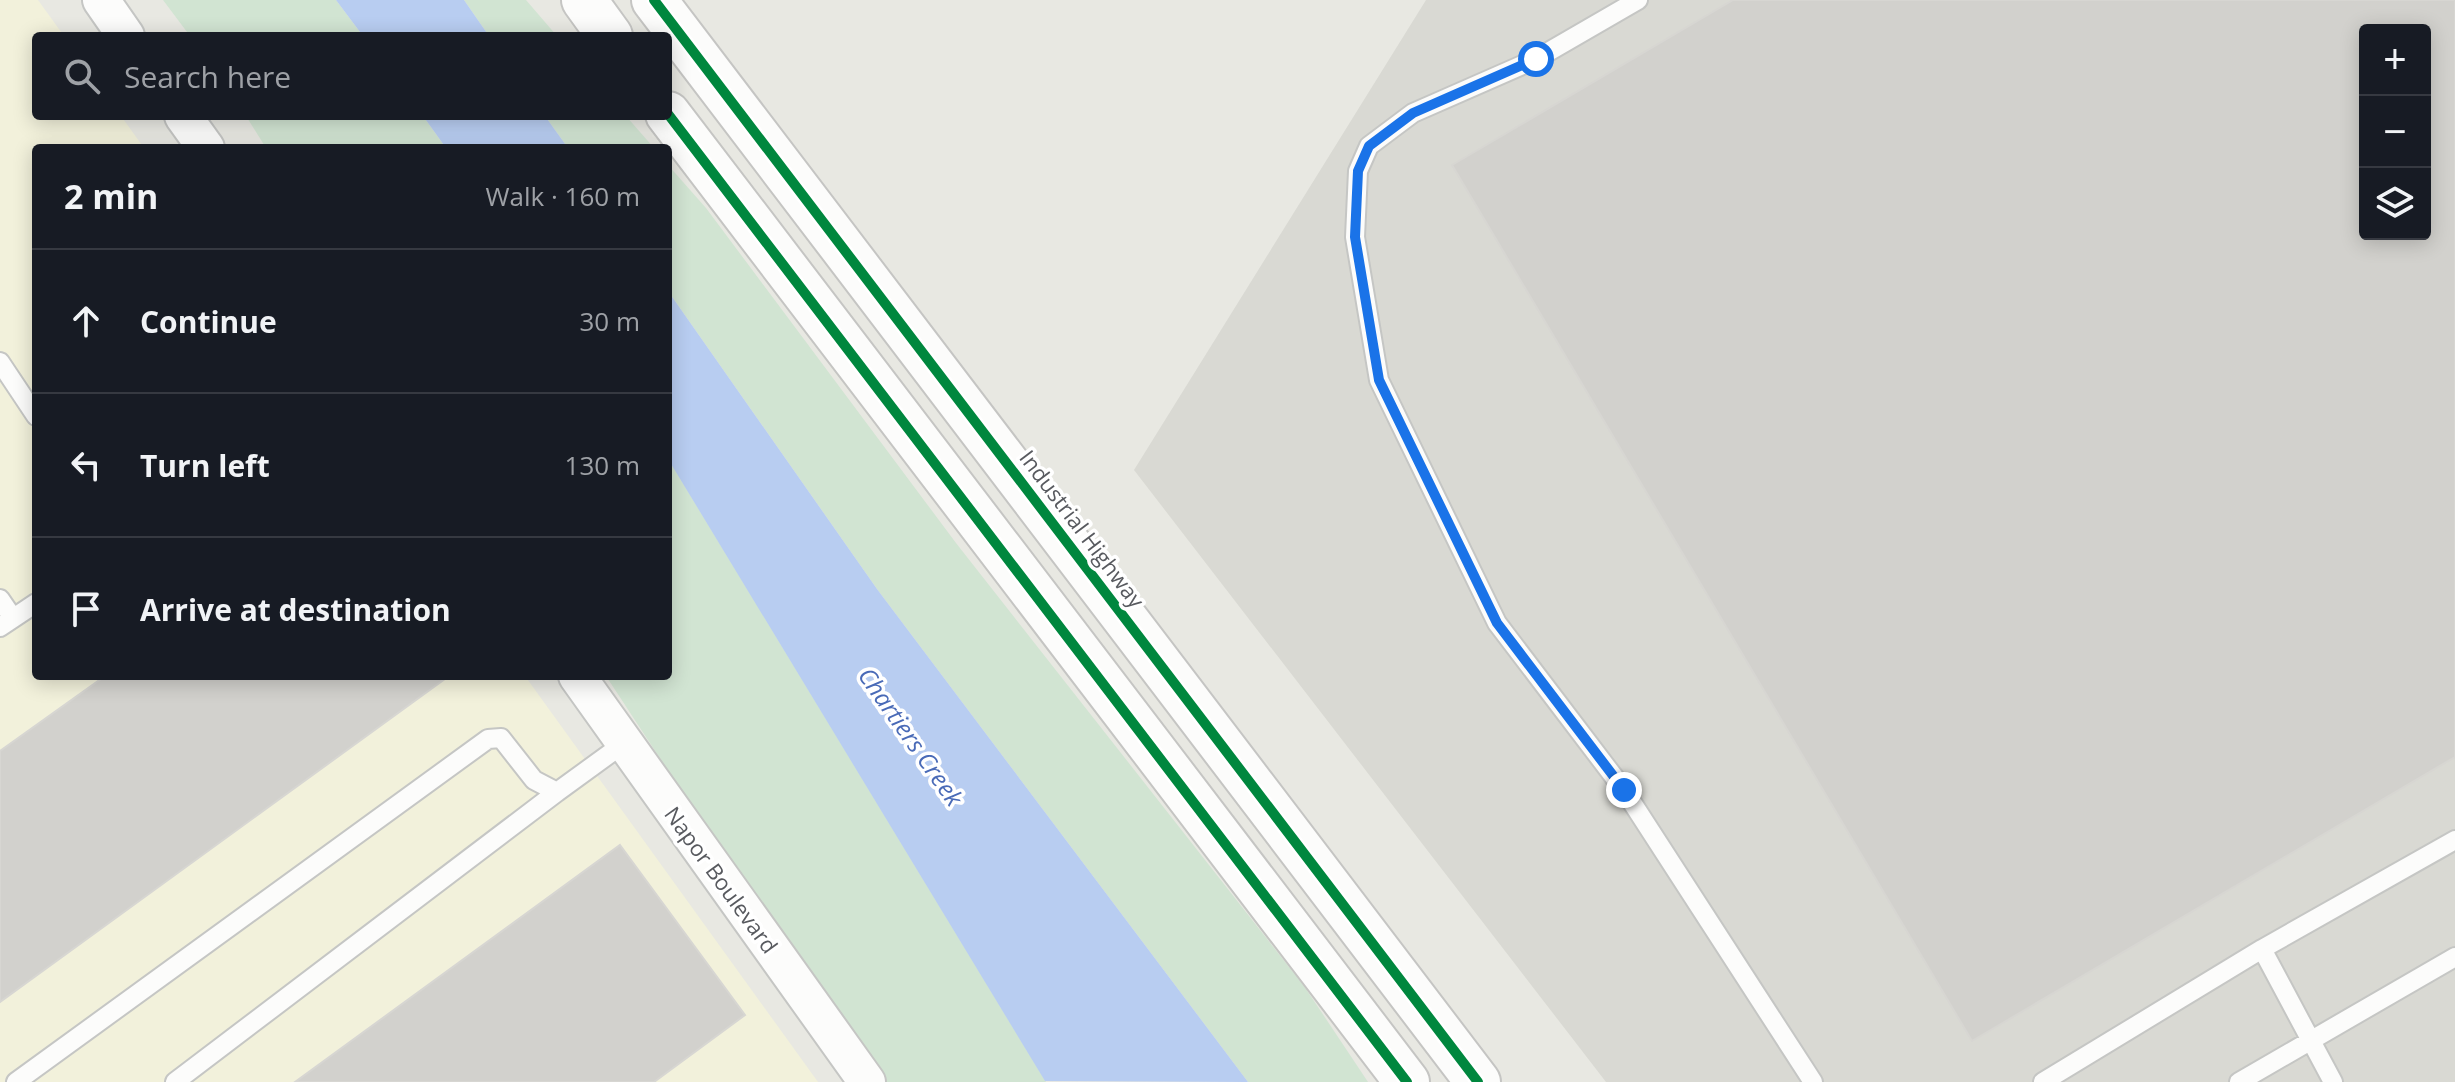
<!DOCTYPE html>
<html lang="en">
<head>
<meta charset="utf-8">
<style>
  :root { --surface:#171b24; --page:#242831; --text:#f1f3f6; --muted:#9ea1a6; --line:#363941 }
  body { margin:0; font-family:"Open Sans",sans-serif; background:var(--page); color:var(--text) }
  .controls { position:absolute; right:24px; top:24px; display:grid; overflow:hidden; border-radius:8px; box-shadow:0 4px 20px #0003 }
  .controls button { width:72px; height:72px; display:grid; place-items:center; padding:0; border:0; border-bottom:2px solid var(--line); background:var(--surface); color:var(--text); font:40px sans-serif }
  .stop { position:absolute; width:24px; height:24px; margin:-18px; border:6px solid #1a73e8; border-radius:50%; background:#fff }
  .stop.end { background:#1a73e8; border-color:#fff; box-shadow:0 2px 8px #0008 }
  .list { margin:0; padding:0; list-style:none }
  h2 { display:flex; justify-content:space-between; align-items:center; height:104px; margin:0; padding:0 32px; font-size:34px }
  h2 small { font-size:26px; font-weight:400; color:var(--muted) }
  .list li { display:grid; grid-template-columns:52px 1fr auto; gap:24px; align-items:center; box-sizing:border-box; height:144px; padding:0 32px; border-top:2px solid var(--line) }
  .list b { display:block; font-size:30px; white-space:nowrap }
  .list em { font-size:26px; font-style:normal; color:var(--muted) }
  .icon { flex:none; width:44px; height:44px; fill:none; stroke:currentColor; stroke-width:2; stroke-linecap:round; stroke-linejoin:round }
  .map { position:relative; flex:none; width:2455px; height:1082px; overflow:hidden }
  .search { position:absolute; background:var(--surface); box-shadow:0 4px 20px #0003; left:32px; top:32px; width:640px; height:88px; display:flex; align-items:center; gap:20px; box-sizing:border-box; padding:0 28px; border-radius:8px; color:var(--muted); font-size:30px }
  .panel { position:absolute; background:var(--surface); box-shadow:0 4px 20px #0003; left:32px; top:144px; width:640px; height:536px; border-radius:8px }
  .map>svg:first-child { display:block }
</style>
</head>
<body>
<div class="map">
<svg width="2455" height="1082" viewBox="0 0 2455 1082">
  <rect width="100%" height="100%" fill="#e8e8e2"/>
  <path fill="#f2f1db" d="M0 0H38L64 36H36V116H121L144 148H36V676H525L818 1082H0Z"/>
  <path fill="#d9d9d3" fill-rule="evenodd" d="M1426 0H2455V1082H1606L1134 470ZM2365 30H2425V234H2365Z"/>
  <path fill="#d1e4d2" d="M163 0H336L363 36H190Z
    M464 0H526L557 36H489Z
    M246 116H423L446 148H266Z
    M545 116H626L654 148H568Z
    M668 165 706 208 956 543 1304 986 1368 1082H1248L877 589 668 291Z
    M668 459 672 465 1046 1082H883L781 943 606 676H668Z"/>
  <path fill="#b8cdf1" d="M336 0H464L489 36H363Z
    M423 116H545L568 148H446Z
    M668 291 877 589 1248 1082 1045 1081 668 459Z"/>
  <path fill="#d2d1cd" stroke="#d7d6d2" stroke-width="2" fill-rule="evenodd" d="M1733 0H2455V757L1972 1041 1452 165ZM2365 30H2425V234H2365Z
    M105 676H449L0 1002V751Z
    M620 845 745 1015 654 1082H295Z"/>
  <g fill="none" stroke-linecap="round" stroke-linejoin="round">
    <g stroke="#c5c6c4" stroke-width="22">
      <path id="lane" d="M1638 0 1536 59 1413 113 1369 146 1358 171 1355 237 1379 380 1497 623 1624 790 1813 1082
        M0 362 36 416
        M0 599 13 618
        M0 627 36 603
        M2262 949 2333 1082
        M16 1082 488 739 501 738 534 780 557 792 623 744
        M175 1082 557 792
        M2043 1082 2262 949 2455 840
        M2239 1082 2455 957"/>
    </g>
    <g stroke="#c5c6c4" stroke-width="40">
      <path id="street" d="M101 0 126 36
        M183 116 206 148
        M577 676 867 1082"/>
    </g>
    <g stroke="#c5c5c3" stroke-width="48">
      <path id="secondary" d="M584 0 610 36
        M654 0 1478 1082
        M668 114 1407 1082"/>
    </g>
    <use href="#lane" stroke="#fcfcfb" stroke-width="18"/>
    <use href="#street" stroke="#fcfcfb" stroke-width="36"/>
    <use href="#secondary" stroke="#fcfcfb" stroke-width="44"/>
    <g stroke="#fff" stroke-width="15">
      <path id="cycleway" d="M654 0 1478 1082
        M668 114 1407 1082"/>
    </g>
    <use href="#cycleway" stroke="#00873e" stroke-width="10"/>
  </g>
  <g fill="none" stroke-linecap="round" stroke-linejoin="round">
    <path stroke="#1a73e8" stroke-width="10" d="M1536 59 1413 113 1369 146 1358 171 1355 237 1379 380 1497 623 1624 790"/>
  </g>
  <g text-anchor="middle" stroke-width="7" stroke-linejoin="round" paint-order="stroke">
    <g font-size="22" fill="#585a5f" stroke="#fff">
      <text transform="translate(1082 529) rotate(53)" y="8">Industrial Highway</text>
      <text transform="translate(721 880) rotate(54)" y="8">Napor Boulevard</text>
    </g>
    <g font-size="24" font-style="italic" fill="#496ab7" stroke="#fff">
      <text transform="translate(910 737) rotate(55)" y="8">Chartiers Creek</text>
    </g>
  </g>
</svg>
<div class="controls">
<button>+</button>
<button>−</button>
<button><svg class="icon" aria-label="layers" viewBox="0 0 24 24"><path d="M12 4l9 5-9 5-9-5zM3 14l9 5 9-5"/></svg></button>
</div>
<div class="stop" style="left:1536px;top:59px"></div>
<div class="stop end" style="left:1624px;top:790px"></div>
<div class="search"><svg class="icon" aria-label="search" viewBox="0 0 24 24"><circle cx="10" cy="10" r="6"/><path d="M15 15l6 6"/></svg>Search here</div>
<section class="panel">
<h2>2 min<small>Walk · 160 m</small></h2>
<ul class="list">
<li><svg class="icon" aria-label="ahead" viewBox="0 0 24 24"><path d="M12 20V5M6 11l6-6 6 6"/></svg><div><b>Continue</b></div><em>30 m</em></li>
<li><svg class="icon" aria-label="left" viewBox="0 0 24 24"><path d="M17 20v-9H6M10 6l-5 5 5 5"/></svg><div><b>Turn left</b></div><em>130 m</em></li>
<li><svg class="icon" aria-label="arrive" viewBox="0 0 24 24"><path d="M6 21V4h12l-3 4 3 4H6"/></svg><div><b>Arrive at destination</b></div></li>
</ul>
</section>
</div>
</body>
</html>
